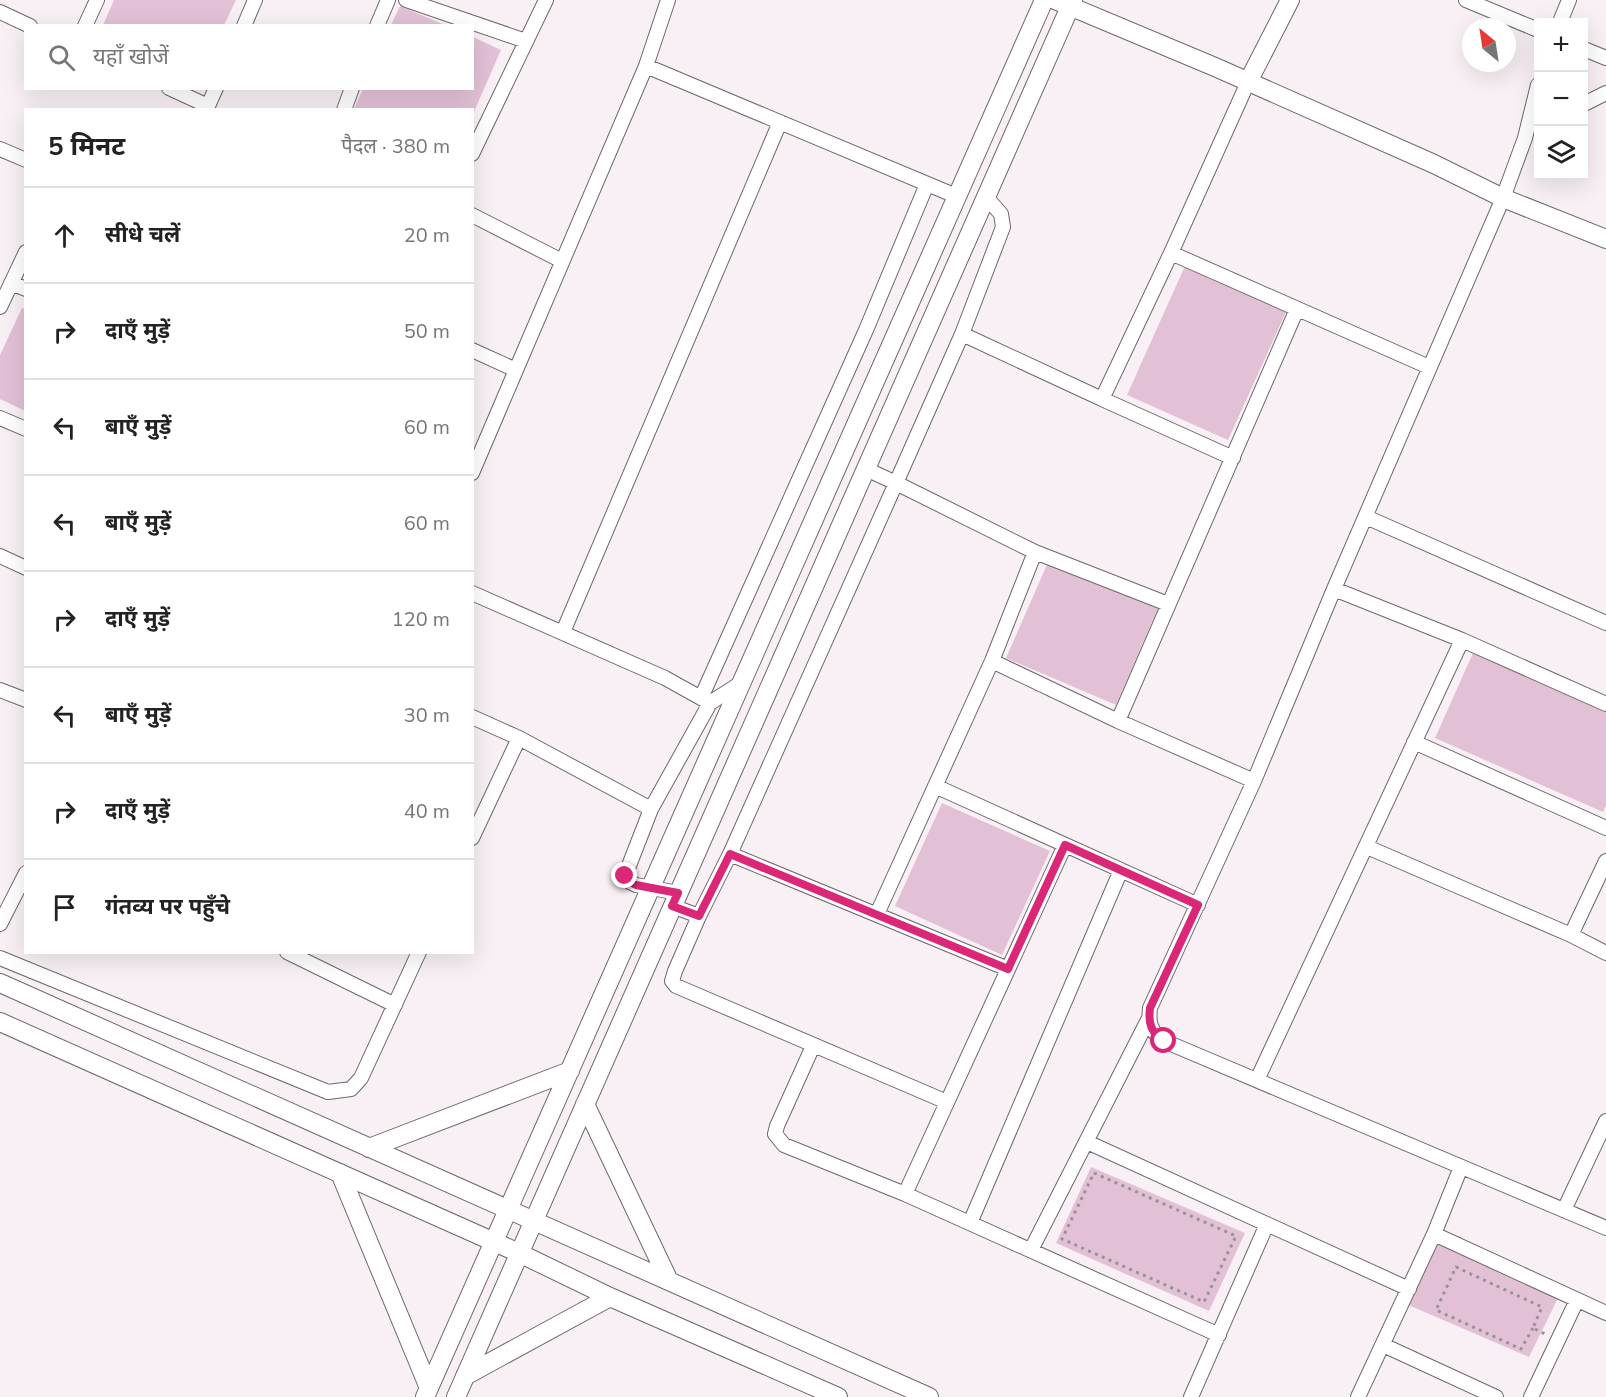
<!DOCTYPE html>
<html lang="hi">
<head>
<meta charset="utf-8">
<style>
  :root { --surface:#fff; --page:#f2f2f2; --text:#222; --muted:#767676; --line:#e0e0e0 }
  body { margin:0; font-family:"Nunito Sans","Noto Sans Devanagari",sans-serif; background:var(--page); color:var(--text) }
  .controls { position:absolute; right:18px; top:18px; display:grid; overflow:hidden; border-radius:0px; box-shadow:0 6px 24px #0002 }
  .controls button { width:54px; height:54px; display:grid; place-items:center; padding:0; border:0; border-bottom:2px solid var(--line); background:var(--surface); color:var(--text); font:30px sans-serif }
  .compass { position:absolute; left:1462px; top:18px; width:54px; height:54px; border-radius:50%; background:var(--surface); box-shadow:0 6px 24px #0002; rotate:330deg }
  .stop { position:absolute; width:18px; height:18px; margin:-14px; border:4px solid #db2777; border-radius:50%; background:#fff }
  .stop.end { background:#db2777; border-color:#fff; box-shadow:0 2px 6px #0008 }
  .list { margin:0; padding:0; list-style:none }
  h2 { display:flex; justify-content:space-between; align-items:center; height:78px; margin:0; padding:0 24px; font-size:26px }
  h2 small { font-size:20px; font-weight:400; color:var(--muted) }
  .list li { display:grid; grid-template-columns:39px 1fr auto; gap:18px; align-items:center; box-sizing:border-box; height:96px; padding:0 24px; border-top:2px solid var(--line) }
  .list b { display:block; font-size:22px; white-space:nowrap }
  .list em { font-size:20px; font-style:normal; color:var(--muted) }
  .icon { flex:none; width:33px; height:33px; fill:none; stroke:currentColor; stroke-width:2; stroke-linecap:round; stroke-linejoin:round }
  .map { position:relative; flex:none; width:1606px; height:1397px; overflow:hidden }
  .search { position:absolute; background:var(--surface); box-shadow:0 6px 24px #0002; left:24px; top:24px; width:450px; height:66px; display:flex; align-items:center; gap:15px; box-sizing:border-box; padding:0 21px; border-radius:0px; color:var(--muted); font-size:22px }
  .panel { position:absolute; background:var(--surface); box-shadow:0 6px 24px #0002; left:24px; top:108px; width:450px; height:846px; border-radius:0px }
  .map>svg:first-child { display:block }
</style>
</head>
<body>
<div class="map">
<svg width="1606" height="1397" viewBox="0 0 1606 1397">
  <rect width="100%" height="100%" fill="#f9f0f6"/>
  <path fill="#e2c1d7" d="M114 0H236L224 25H103Z
    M400 6 445 25H391Z
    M473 37 501 50 473 114 472 110 354 109 363 89 472 88Z
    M1185 266 1286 312 1228 440 1127 395Z
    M22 308 26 309 25 411 0 399V355Z
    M1049 560 1158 608 1116 705 1006 658Z
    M1473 653 1606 711V805L1603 812 1435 738Z
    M942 803 1050 851 1002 955 895 906Z
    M1091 1167 1245 1233 1209 1311 1056 1243Z
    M1437 1240 1559 1296 1529 1357 1406 1304Z"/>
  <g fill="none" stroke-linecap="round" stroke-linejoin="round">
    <g stroke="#6f676c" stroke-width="16">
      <path id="street" d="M406 0 526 41
        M1466 0 1538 30
        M0 12 30 26
        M1560 22 1569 0
        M85 26 97 0
        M244 26 255 0
        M377 26 388 0
        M1584 49 1606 58
        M646 66 956 196
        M1538 85 1525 138 1503 198 1334 589 1254 781 1150 1008C1148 1024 1151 1032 1164 1041L1606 1228
        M169 88 208 106 207 110
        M1584 104 1606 93
        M208 106 216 88
        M344 110 352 88
        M0 149 26 160
        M472 154 546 0
        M472 215 562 261
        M1171 253 1429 367
        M11 283 26 289
        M0 307 26 252
        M962 334 1003 227 1001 214 986 197
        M472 350 516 370 472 473
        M516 370 646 66 668 0
        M1102 399 962 334 896 483 1035 552 1168 604
        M0 418 26 429
        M1233 458 1102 399 1171 253 1248 82
        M1366 517 1606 623
        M0 556 26 568
        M1334 589 1462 640 1606 704
        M472 593 665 678 710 703
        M563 632 780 122
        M992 661 1118 721 1254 781
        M0 690 26 700
        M701 698 866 330 927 184
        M472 717 519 738 651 809 625 876 630 882 636 885 678 893
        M1118 721 1297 309
        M1414 742 1606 828
        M935 786 1198 905
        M651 809 710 703 741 683
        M472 838 519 738
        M1367 847 1571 935 1606 953
        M730 854 896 483 866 469
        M672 906 699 916 675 971 672 981 676 986 947 1102
        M877 914 992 661 1035 552
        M699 916 730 854 1008 969
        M0 924 26 873
        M1571 935 1606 861
        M287 952 395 1005
        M0 958 328 1092 351 1089 361 1078 419 952
        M813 1046 777 1126 775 1134 784 1145 905 1194 1219 1335
        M1257 1080 1462 640
        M1087 1142 1409 1289
        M905 1194 1065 845
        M1564 1210 1606 1121
        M970 1223 1121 870
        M1434 1234 1606 1313
        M1031 1250 1148 1020
        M1383 1345 1496 1397
        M1191 1397 1267 1224
        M1358 1397 1434 1234 1461 1167
        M1531 1397 1577 1300"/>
    </g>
    <g stroke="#6f676c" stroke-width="20">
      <path id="secondary" d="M1055 0 1215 67 1434 164 1503 198 1606 239
        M1248 82 1290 0
        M0 983 929 1397
        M0 1022 519 1253 610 1297 838 1397
        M585 1104 669 1281
        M369 1148 570 1071
        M340 1173 429 1388
        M465 1376 610 1297
        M425 1397 1044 0
        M456 1397 1073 0"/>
    </g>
    <path stroke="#999397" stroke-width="3" stroke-dasharray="3 4.5" stroke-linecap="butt" d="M1094 1173 1236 1236 1204 1302 1062 1239Z
      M1533 1328 1521 1349 1436 1310 1456 1267 1542 1307 1533 1328 1545 1334"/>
    <use href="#street" stroke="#fff" stroke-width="14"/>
    <use href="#secondary" stroke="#fff" stroke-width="18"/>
  </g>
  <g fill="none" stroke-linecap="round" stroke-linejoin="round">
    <path stroke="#db2777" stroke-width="8" d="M625 876 630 882 636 885 678 893 672 906 699 916 730 854 1008 969 1065 845 1198 905 1150 1008C1148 1024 1151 1032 1164 1041"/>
  </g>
</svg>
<div class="controls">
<button>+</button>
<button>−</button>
<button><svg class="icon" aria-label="layers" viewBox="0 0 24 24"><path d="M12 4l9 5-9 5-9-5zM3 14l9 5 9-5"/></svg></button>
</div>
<svg class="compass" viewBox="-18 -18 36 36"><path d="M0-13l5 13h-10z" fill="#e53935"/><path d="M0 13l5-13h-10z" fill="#767676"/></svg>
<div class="stop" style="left:1164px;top:1041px"></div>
<div class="stop end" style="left:625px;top:876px"></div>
<div class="search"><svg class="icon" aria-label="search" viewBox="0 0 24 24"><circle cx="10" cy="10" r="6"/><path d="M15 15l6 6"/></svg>यहाँ खोजें</div>
<section class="panel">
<h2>5 मिनट<small>पैदल · 380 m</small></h2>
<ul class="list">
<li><svg class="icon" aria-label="ahead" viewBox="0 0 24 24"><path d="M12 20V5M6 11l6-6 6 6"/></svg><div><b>सीधे चलें</b></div><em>20 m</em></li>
<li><svg class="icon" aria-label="right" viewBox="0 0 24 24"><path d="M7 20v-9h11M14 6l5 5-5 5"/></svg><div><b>दाएँ मुड़ें</b></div><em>50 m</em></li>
<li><svg class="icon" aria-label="left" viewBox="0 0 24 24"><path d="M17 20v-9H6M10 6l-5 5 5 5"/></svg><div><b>बाएँ मुड़ें</b></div><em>60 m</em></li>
<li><svg class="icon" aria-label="left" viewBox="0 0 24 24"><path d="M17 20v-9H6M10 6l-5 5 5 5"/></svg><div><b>बाएँ मुड़ें</b></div><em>60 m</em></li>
<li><svg class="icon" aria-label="right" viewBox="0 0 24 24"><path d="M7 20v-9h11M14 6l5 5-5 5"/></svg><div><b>दाएँ मुड़ें</b></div><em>120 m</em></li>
<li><svg class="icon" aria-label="left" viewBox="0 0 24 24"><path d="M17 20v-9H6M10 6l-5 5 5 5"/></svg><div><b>बाएँ मुड़ें</b></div><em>30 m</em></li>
<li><svg class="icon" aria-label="right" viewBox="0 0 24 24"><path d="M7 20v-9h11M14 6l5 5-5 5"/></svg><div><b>दाएँ मुड़ें</b></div><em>40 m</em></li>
<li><svg class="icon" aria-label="arrive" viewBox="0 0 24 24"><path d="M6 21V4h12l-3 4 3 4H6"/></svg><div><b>गंतव्य पर पहुँचे</b></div></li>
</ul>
</section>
</div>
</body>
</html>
